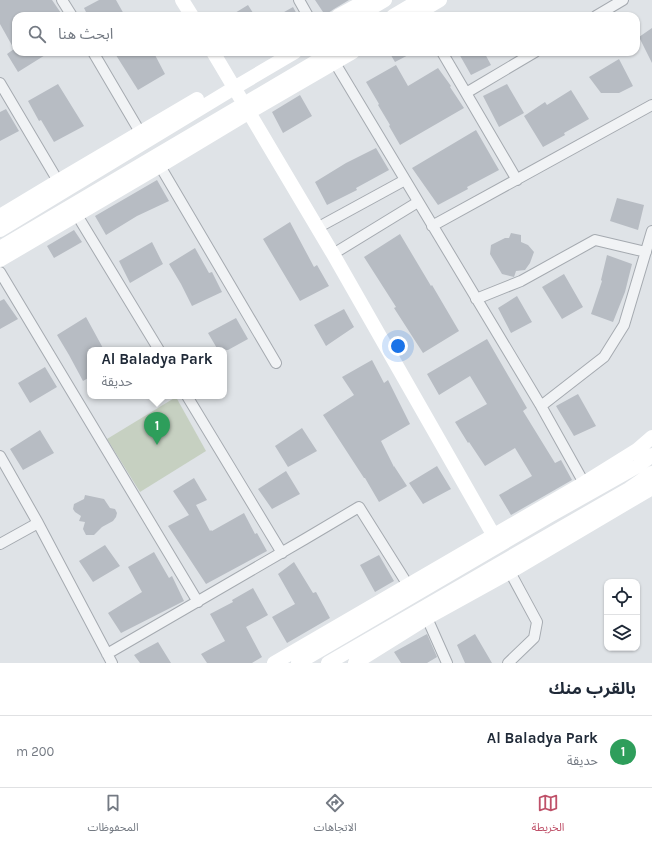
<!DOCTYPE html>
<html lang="ar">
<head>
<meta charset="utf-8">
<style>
  :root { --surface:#fff; --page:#f6f6f7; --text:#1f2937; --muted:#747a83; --line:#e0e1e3; --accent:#bf5169 }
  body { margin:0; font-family:Karla,"Noto Sans Arabic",sans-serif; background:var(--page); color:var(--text); direction:rtl }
  .controls { position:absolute; right:12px; bottom:12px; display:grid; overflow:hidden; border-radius:8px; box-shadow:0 1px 3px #0004 }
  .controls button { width:36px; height:36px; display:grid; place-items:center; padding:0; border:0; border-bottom:1px solid var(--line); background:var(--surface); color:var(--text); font:20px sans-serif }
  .you { position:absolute; left:398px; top:346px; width:14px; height:14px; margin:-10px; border:3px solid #fff; border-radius:50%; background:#1a73e8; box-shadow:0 0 0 6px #1a73e833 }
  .badge { display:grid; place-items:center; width:26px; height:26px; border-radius:50%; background:var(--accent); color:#fff; font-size:13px; font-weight:700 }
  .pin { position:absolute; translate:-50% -33px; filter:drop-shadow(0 1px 2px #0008) }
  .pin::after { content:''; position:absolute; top:21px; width:14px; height:12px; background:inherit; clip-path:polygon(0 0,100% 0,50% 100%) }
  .popup { position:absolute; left:87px; top:347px; width:140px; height:52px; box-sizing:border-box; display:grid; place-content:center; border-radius:8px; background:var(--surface); filter:drop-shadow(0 1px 3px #0005); font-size:13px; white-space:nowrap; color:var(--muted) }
  .popup b { font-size:15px; color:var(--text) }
  .popup::after { content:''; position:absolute; left:50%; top:100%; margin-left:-8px; border:8px solid transparent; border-top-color:var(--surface) }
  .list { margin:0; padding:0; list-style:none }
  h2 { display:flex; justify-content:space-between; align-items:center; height:52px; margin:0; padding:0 16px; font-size:17px }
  h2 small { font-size:13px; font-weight:400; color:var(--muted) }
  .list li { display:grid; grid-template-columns:26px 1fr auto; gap:12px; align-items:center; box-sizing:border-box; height:72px; padding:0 16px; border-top:1px solid var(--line) }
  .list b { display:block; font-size:15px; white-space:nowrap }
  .list p { margin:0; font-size:13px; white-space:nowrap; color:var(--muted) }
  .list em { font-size:13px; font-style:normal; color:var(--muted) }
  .icon { flex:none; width:22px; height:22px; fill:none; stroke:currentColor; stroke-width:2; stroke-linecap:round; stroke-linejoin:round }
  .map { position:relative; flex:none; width:652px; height:663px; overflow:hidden; direction:ltr }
  .search { position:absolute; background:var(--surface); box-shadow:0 1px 3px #0004; left:12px; right:12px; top:12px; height:44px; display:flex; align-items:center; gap:10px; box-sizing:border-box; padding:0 14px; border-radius:12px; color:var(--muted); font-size:15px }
  .sheet { height:124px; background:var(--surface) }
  nav { display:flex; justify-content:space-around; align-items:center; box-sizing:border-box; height:56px; border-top:1px solid var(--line); background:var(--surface); font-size:11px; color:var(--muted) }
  nav a { display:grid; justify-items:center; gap:2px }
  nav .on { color:var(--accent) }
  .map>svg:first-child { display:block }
</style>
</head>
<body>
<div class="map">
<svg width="652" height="663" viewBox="0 0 652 663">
  <rect width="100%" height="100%" fill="#dfe3e7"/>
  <path fill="#c6d0c1" d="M176 397 206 451 140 492 107 439Z"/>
  <path fill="#b7bcc3" d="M0 0H52L63 16H16V52H50L18 72 7 54 14 49 0 24Z
    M99 0H116L125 16H88L84 8Z
    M315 0H349L334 9 325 15Z
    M248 5 255 16H230Z
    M293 7 298 16H277Z
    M652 28V63L639 37Z
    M114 52H151L153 56 155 55 165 74 138 90Z
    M389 52H414L395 62Z
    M458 52H484L491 65 471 75Z
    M619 59 633 86 619 93H601L589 77Z
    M396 65 408 86 438 68 451 86 450 87 464 108 400 145 389 126 390 125 378 105 379 104 366 82Z
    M58 84 84 126 54 142 41 120 39 121 28 101Z
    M507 84 524 113 499 127 483 96Z
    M571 90 589 119 564 133 565 135 543 147 524 116 545 102 547 105Z
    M300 95 312 116 283 133 272 112Z
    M6 109 19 131 0 141V112Z
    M476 130 499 170 467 187 468 189 438 205 412 168Z
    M376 148 389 170 356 188 357 190 327 205 315 182 346 163Z
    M157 180 169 201 137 216 106 235 95 216Z
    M617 198 644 205 638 230 610 221Z
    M290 222 314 267 317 265 329 286 300 301 263 239Z
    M74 230 82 242 54 258 47 246Z
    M511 233 521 235V242L528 245 534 252 530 263 525 270 516 271 514 277 502 274 490 254 491 245 505 238H509Z
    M400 234 431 286 432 285 459 331 423 353 394 308 396 307 364 257Z
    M152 242 163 264 130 283 119 261Z
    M195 248 209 273 212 272 222 292 192 306 181 284 169 264Z
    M607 255 632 264 625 292 613 322 591 314 602 281 601 280Z
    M564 274 583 307 562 319 542 287Z
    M517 296 532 322 511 333 498 308Z
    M4 299 18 319 0 329V301Z
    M344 309 354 327 326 346 314 325Z
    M86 317 104 350H90V377L83 381 69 355 57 335Z
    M236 318 248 339 228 350H218L208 333Z
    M487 339 527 408 523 411 555 463 561 460 572 480 511 515 499 495 532 476 515 448 485 466 469 442 468 443 455 422 487 404 470 376 439 395 427 374Z
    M372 360 384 383 388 380 410 424 381 441 394 467V466L407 486 379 502 365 478H364L323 415 354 395 342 377Z
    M45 367 57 387 30 403 18 383Z
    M578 394 596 426 574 436 556 406Z
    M302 428 317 451 288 467 275 446Z
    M40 430 54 453 23 470 10 449Z
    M437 466 451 489 423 504 409 483Z
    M286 471 300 494 272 509 258 489Z
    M194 478 207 500 196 505 210 531 211 530 212 531 244 513 255 534 257 533 267 551 206 584 168 526 189 515 173 491Z
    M85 495 104 499 110 508 115 509 117 513 116 517 113 521 102 527 94 535H86L83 529 85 522 79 521 81 516 75 512 73 509 74 504 84 499Z
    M105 545 120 566 93 582 79 561Z
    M154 552 169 578 172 576 184 601 121 633 108 613 142 592 128 567Z
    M379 555 394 581 375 592 360 565Z
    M294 562 313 593 316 592 330 618 287 643 272 617 295 604 278 574Z
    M253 588 268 615 246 627 262 657 252 663H207L201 654 225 641 210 614 233 602 232 600Z
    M427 634 437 657 427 663H401L394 652Z
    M475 634 492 663H465L457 645Z
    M158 642 171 663H140L134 655Z"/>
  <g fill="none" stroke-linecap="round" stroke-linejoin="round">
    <g stroke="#a5aab0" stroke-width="12">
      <path id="street" d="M62 0 72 16
        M299 0 308 16
        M596 16 623 0
        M93 52 140 132
        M442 52 517 180
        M335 63 541 406 584 483
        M0 83 58 181
        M466 93 535 52
        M160 166 276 363
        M77 215 159 350
        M432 226 652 105
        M317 228 405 180
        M333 254 418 202
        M0 272 198 602
        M476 299 521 281 595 240 646 252
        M187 396 282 553
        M541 406 604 357 624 325 652 231
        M0 456 38 523 112 663
        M0 544 38 523
        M427 618 447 663
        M107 654 305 539 359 507 408 585
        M508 663 534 638 537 622 510 572"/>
    </g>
    <use href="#street" stroke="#f1f3f5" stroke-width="10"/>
    <path stroke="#fff" stroke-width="14" d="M182 0 192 16
      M338 16 367 0
      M358 16 385 0
      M393 16 420 0
      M413 16 440 0
      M213 52 333 254 494 536
      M0 216 58 181 197 99
      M0 230 234 88 295 52
      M0 248 332 52
      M0 260 160 166 248 113 353 52
      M274 663 584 483 637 450 652 437
      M298 663 549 516 638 466 652 455
      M328 663 629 489 652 473
      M355 663 427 618 510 572 652 488"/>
  </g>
</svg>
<div class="controls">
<button><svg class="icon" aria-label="locate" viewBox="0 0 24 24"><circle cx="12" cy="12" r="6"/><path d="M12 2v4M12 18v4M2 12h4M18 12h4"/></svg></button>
<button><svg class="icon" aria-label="layers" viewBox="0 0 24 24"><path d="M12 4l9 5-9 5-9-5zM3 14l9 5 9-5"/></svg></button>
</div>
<div class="you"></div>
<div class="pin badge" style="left:157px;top:445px;background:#2e9e5b">1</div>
<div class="popup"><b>Al Baladya Park</b>حديقة</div>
<div class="search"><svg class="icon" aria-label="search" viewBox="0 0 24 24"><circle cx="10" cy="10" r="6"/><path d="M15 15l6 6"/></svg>ابحث هنا</div>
</div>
<section class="sheet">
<h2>بالقرب منك<small></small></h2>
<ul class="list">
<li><span class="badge" style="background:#2e9e5b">1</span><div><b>Al Baladya Park</b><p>حديقة</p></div><em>200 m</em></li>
</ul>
</section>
<nav>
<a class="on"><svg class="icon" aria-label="map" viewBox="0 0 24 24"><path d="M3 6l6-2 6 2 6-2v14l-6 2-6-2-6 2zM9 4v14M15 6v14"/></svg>الخريطة</a>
<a><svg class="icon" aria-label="directions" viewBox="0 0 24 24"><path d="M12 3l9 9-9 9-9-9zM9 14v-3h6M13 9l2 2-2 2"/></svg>الاتجاهات</a>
<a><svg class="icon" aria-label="saved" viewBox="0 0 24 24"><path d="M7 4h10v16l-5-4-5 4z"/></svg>المحفوظات</a>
</nav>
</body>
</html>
